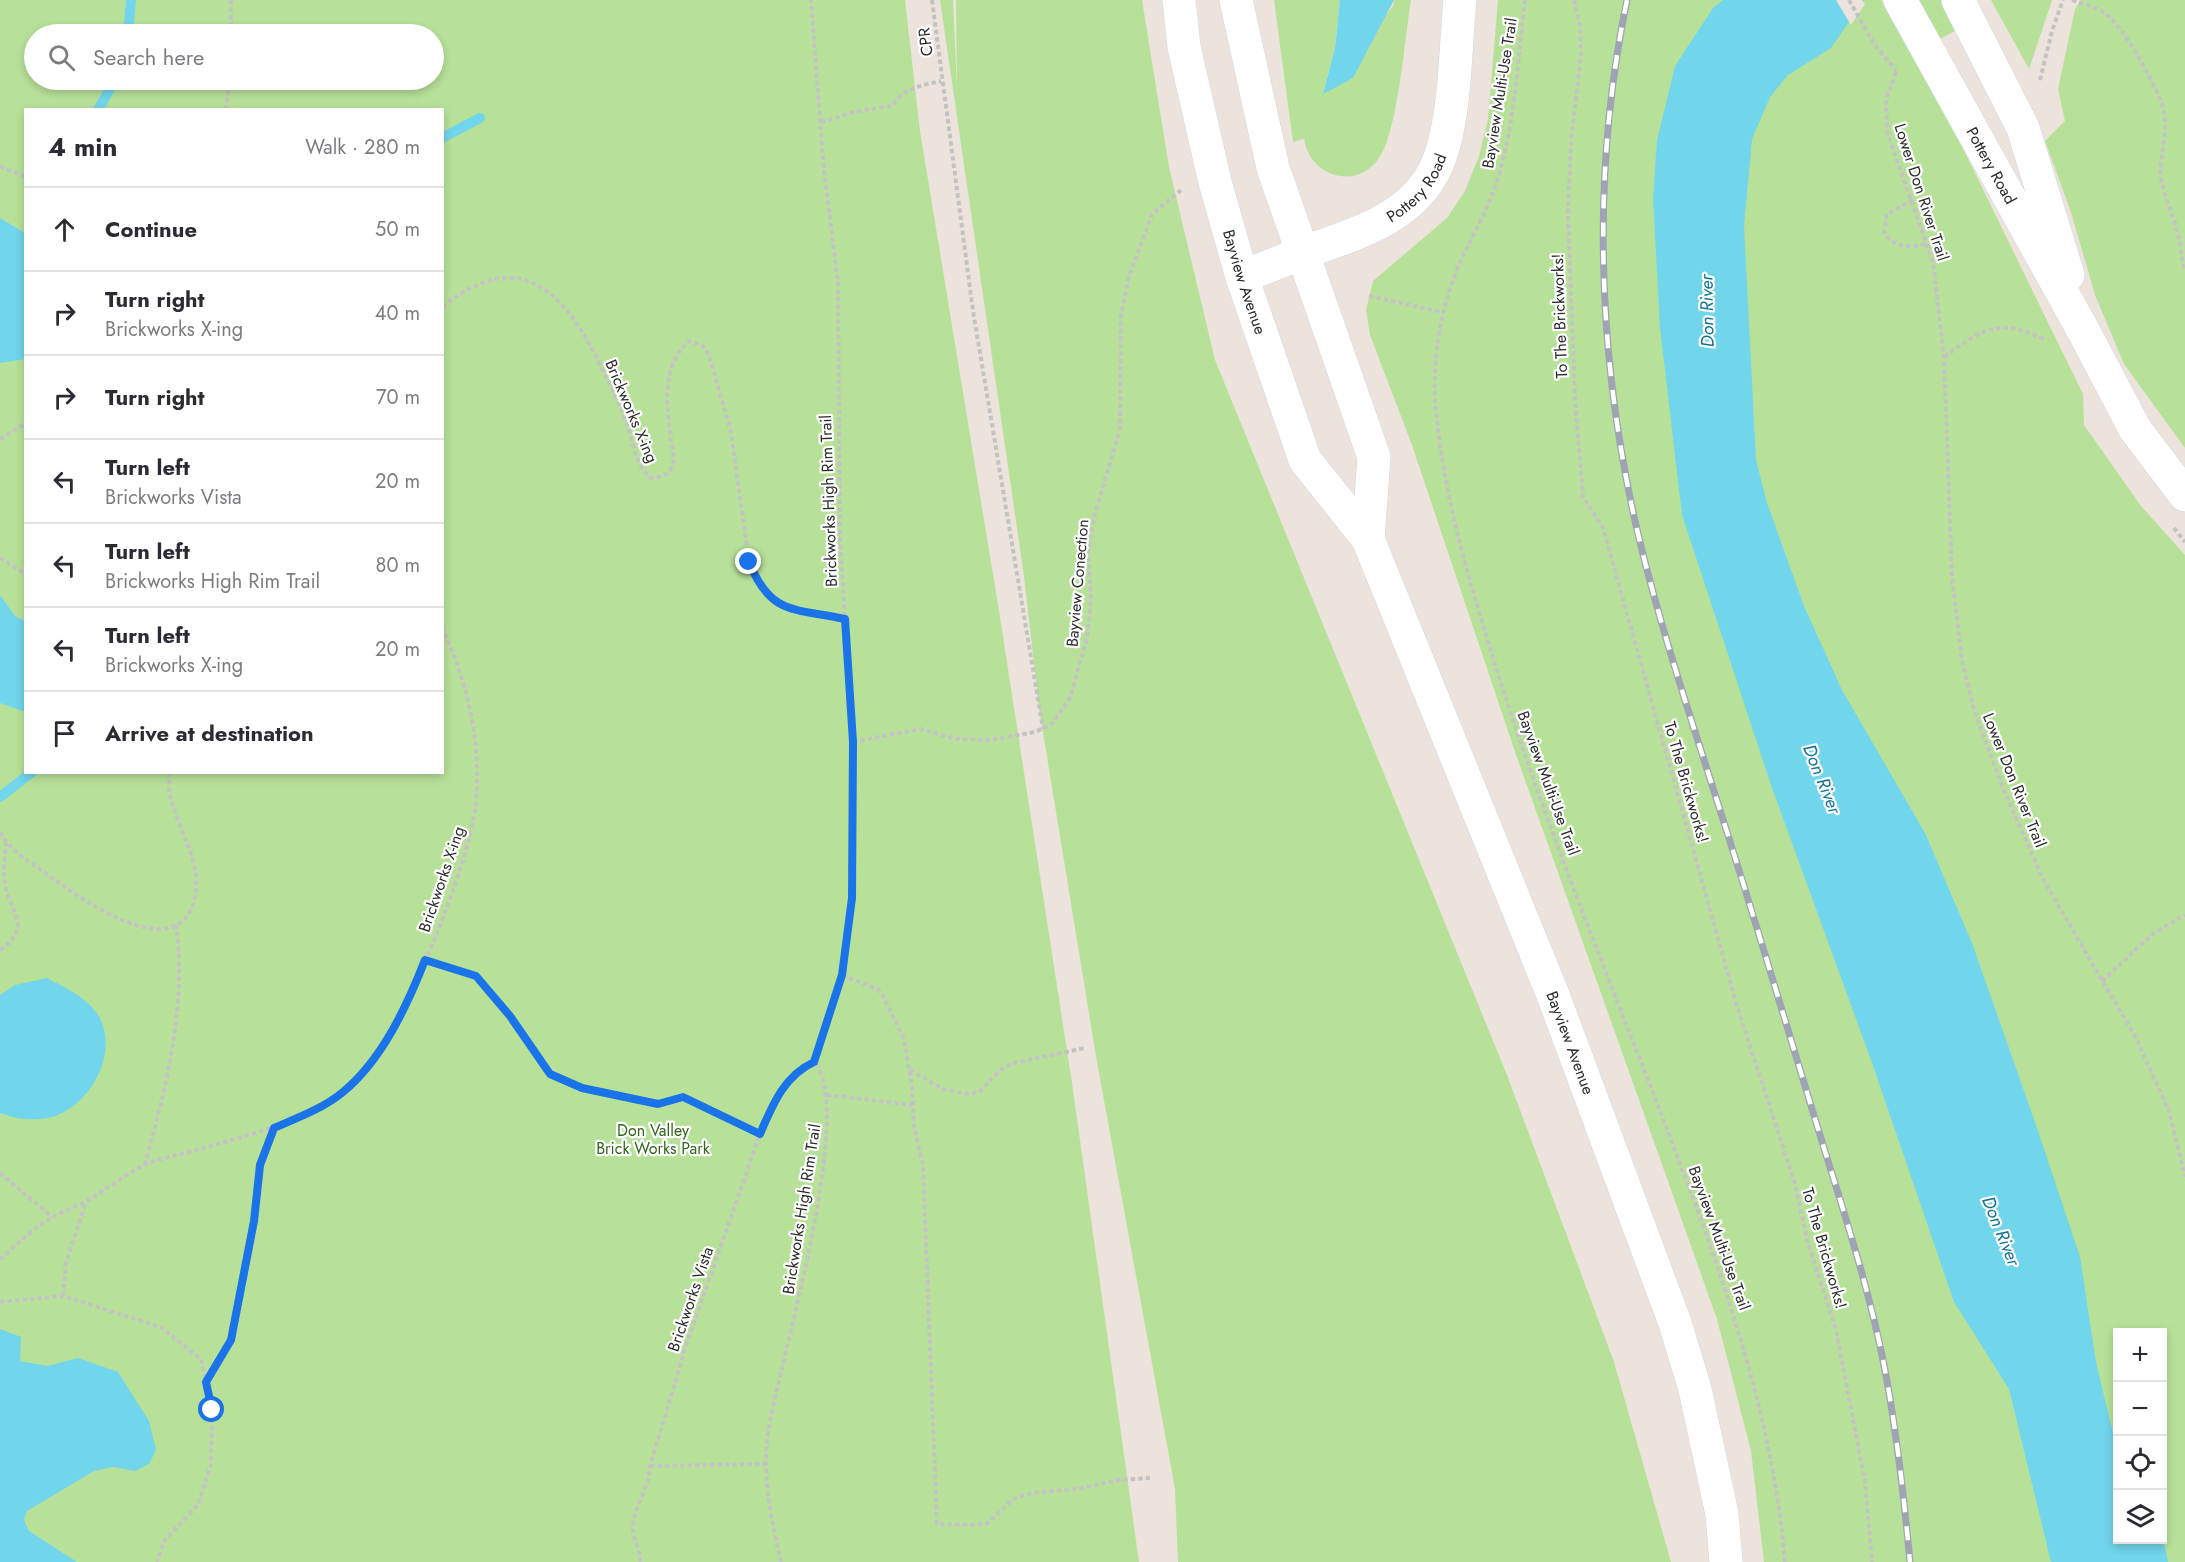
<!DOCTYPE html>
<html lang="en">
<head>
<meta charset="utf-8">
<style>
  :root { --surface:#fff; --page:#f2f2f3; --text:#2b2b33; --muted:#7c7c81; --line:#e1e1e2 }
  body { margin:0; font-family:Jost,sans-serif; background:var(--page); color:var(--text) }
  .controls { position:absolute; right:18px; bottom:18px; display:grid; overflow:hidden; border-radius:0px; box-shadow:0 3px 9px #0003 }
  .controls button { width:54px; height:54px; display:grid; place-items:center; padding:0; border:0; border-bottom:2px solid var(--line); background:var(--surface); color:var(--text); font:30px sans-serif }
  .stop { position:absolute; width:18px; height:18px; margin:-14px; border:4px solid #1a73e8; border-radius:50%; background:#fff }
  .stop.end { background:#1a73e8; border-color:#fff; box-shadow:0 2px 6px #0008 }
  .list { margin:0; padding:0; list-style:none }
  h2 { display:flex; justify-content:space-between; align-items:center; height:78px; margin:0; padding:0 24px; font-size:26px }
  h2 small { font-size:20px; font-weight:400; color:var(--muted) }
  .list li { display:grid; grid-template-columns:39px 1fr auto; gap:18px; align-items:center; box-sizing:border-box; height:84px; padding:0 24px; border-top:2px solid var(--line) }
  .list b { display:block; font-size:22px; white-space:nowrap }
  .list p { margin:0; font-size:20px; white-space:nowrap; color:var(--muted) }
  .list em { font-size:20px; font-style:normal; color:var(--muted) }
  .icon { flex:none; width:33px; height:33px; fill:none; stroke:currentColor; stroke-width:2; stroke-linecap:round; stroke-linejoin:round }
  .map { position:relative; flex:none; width:2185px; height:1562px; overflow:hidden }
  .search { position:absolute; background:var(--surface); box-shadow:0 3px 9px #0003; left:24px; top:24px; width:420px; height:66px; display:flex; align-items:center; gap:15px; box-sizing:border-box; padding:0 21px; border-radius:33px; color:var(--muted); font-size:22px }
  .panel { position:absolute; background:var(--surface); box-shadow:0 3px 9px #0003; left:24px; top:108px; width:420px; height:666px; border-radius:0px }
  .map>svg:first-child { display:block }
</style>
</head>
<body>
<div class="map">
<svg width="2185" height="1562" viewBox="0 0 2185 1562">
  <rect width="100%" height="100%" fill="#ebe3dc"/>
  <path fill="#b7e199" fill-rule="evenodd" d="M0 0H905L920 131 1000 617 1072 1083 1139 1562H0ZM34 34H434V80H34ZM26 110H442V772H26Z
    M940 0H953L957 89 956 0H1142L1169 167 1215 360 1507 1075 1614 1362 1671 1562H1178L1175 1489 1097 1062 1039 708 1024 576Z
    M1274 0H1340L1335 48 1323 93 1393 6 1394 0H1411C1405 36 1398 132 1379 158 1357 191 1310 177 1304 139L1293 142Z
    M1498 0H1881L1931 83 2083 394 2084 425 2141 506 2185 555V1562H1764L1751 1451 1717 1319 1513 746 1412 445 1370 335 1366 310 1373 281 1447 218 1465 191 1479 156 1488 119ZM2118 1332H2162V1540H2118Z
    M1917 0H1942L1958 29 1940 39Z
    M1991 0H2052L2029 69Z
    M2081 0H2185V448L2124 364 2095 295 2071 212 2045 141 2065 121 2058 89 2075 9Z"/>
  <path fill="#71d5eb" d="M1340 0H1394L1353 78 1323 94 1335 48Z
    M1723 0H1864L1831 48 1788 75 1770 97 1752 139 1744 226 1756 460 1767 503 1804 606 1842 690 1925 833 1972 943 2038 1131 2080 1257 2096 1362 2117 1450 2118 1540 2163 1538 2168 1562H2051L2009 1389 1954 1302 1871 1060 1772 788 1682 515 1660 328 1653 198 1657 140 1675 66 1713 8Z
    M0 218 25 233 26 359 0 363Z
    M0 595 15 616 25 621V712L0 703Z
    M47 978C64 987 84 996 96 1012 120 1046 96 1096 62 1113 43 1123 19 1120 0 1113V995L15 985Z
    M0 1329 21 1337 20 1361 47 1366 78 1358 118 1372 149 1421 156 1450 149 1464 135 1471 113 1467 94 1471 27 1511 24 1520 29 1531 77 1562H0Z"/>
  <path fill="#ebe3dc" d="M1836 0H1862L1865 4 1851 25Z"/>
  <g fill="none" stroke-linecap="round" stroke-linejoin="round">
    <path stroke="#71d5eb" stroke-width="10" d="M128 34 131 0
      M98 110 115 80
      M442 138 480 118
      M0 797 32 772"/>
    <g stroke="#d1d6e2" stroke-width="34">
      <g id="secondary">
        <path id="s1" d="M1179 0 1184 47 1215 182 1242 277 1305 460 1368 539 1553 995 1675 1323 1695 1389 1722 1514 1726 1562"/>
        <path d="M1236 0 1273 168 1374 457 1368 539"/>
        <path id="s2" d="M1900 0 2084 332 2135 429 2185 495"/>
        <path d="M1958 0 2023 128 2068 275"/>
        <path id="s3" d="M1242 277C1262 269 1282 261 1302 253 1351 235 1412 220 1436 167 1456 124 1455 48 1460 0"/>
      </g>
    </g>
    <path stroke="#c3c3c3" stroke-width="4" stroke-dasharray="4.5 3" stroke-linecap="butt" d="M231 0V34
      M932 0 973 311 1043 729
      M1525 0C1518 58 1515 122 1498 178 1489 207 1474 233 1461 260 1439 310 1430 366 1437 420 1446 505 1471 587 1496 667 1541 810 1597 950 1652 1090 1711 1244 1771 1397 1785 1562
      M1574 0 1580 26 1581 55 1571 140 1568 214 1575 399 1583 497 1603 528 1737 1006 1795 1184 1808 1243 1836 1330 1865 1482 1872 1562
      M1849 0 1873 42 1896 71
      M2072 0C2084 4 2096 7 2106 14 2123 26 2161 92 2164 112 2168 134 2159 156 2161 177 2164 197 2173 214 2178 234 2181 246 2181 259 2185 270
      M1896 72 1886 100 1887 132 1933 262 1944 357 1952 577 1962 661 1974 710 2002 786 2044 881 2136 1038 2169 1111 2185 1177
      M2040 80 2052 31 2063 0
      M226 110 230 80
      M821 122 858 111 892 106C906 87 919 86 941 81
      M0 166 26 177
      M1913 200 1887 214 1884 232C1894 249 1910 247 1927 244
      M1369 296 1442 312
      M442 307C523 242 568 296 603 371 611 388 620 404 626 421 633 440 635 466 651 478 659 477 667 476 671 469 676 461 673 450 671 441 667 406 660 367 689 341L703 346 709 355 731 432 749 562 759 586 777 605 845 619
      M1944 357C1984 328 1997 318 2044 339
      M0 439 26 423
      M2174 528 2185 542
      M0 558 26 574
      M853 742 920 729 956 739 990 740 1035 732 1052 724 1070 698 1087 638 1091 599 1088 553 1094 517 1120 429 1121 316 1129 276 1152 214 1181 190
      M0 832C11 852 33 864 51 877 79 898 176 967 194 901 204 864 178 830 170 795 168 788 170 780 170 772
      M0 950C32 927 12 915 5 885 3 872 5 856 6 843
      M425 960 476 976 510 1016 550 1074 582 1087 658 1105 683 1097 760 1134
      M842 975 877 989 882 994 904 1039 912 1087 914 1126 923 1166 937 1524 975 1525 988 1523 1013 1499 1032 1493 1084 1488 1117 1480 1150 1478
      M2102 981 2154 933 2185 915
      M910 1070 943 1089 967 1094 979 1092 1000 1070 1013 1063 1085 1048
      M827 1095 913 1105
      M145 1165C166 1087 187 1006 176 925
      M0 1173 52 1217
      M0 1259C17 1245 34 1227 53 1217 65 1210 78 1206 90 1199 108 1188 125 1175 144 1165 160 1158 179 1155 196 1150 246 1136 295 1124 339 1095 393 1060 470 867 476 803 481 740 468 685 442 627
      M63 1296 66 1263 86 1202
      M0 1302 63 1296 160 1327 201 1359 212 1410 211 1464 198 1505 164 1541 157 1562
      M206 1382 231 1340 254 1221 260 1165 273 1129
      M650 1466 766 1464
      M640 1562C641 1549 631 1537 633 1525 635 1504 649 1488 650 1466L686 1346 760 1134C773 1104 784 1076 815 1062
      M781 1562C771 1518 761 1472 769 1427 781 1357 855 1114 815 1062L842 975 852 898 853 742 840 539 838 282 824 171 811 0"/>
    <use href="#secondary" stroke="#fff" stroke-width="33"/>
    <g stroke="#9fa3b3" stroke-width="7">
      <path id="rail" d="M1627 0C1592 169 1597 344 1633 512 1657 620 1693 724 1726 829 1757 926 1786 1024 1816 1122 1841 1204 1869 1286 1885 1370 1897 1434 1904 1498 1910 1562"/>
    </g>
    <use href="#rail" stroke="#fff" stroke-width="4.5" stroke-dasharray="14" stroke-linecap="butt"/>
  </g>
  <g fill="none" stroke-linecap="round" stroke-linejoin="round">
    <path stroke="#1a73e8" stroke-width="8" d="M212 1410 206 1382 231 1340 254 1221 260 1165 274 1128C297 1118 324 1108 343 1092 382 1060 407 1006 425 960L476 976 510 1016 550 1074 582 1088 658 1104 683 1097 760 1134C773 1104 784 1076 814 1062L842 975 852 898 853 742 845 619C794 608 771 616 749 562"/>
  </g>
  <g text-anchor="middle" stroke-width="4.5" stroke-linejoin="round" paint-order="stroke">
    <g font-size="16" fill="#2a2a2a" stroke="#fff">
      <text transform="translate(925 42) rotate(-97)" y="6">CPR</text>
      <text transform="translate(1499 93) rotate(-81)" y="6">Bayview Multi-Use Trail</text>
      <text dy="6" stroke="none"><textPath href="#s2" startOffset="189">Pottery Road</textPath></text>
      <text dy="6" stroke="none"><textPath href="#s3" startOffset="200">Pottery Road</textPath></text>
      <text transform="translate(1922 192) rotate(72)" y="6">Lower Don River Trail</text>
      <text dy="6" stroke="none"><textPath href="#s1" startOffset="290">Bayview Avenue</textPath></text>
      <text transform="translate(1559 316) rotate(-92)" y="6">To The Brickworks!</text>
      <text transform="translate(632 411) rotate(67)" y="6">Brickworks X-ing</text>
      <text transform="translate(828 501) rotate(-92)" y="6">Brickworks High Rim Trail</text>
      <text transform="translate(1077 583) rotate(-85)" y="6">Bayview Conection</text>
      <text transform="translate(2015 780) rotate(68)" y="6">Lower Don River Trail</text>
      <text transform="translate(1687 782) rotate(74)" y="6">To The Brickworks!</text>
      <text transform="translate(1549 783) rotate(70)" y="6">Bayview Multi-Use Trail</text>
      <text transform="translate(441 879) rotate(-71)" y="6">Brickworks X-ing</text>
      <text dy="6" stroke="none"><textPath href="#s1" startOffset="1122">Bayview Avenue</textPath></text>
      <text transform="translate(801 1209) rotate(-81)" y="6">Brickworks High Rim Trail</text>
      <text transform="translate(1720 1238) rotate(70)" y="6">Bayview Multi-Use Trail</text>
      <text transform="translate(1825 1248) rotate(74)" y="6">To The Brickworks!</text>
      <text transform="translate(690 1299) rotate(-71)" y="6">Brickworks Vista</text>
    </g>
    <g font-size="16" fill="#30651c" stroke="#fff">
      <text x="653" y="1136">Don Valley<tspan x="653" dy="18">Brick Works Park</tspan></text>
    </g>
    <g font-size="18" font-style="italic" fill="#117397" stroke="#fff">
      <text transform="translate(1707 311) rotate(-91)" y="6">Don River</text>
      <text transform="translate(1822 779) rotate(68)" y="6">Don River</text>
      <text transform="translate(2001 1231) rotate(68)" y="6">Don River</text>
    </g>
  </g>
</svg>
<div class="controls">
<button>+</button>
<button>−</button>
<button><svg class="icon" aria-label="locate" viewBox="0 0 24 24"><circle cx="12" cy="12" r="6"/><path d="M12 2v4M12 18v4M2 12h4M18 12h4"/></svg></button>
<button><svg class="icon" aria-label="layers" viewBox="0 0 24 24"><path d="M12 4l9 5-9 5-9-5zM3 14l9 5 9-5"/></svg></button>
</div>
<div class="stop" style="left:212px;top:1410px"></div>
<div class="stop end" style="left:749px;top:562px"></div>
<div class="search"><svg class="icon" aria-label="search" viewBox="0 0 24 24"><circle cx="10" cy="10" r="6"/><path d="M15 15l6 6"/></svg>Search here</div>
<section class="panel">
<h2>4 min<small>Walk · 280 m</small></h2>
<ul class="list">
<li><svg class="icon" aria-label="ahead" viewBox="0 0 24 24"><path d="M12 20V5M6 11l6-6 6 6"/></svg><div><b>Continue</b></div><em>50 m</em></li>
<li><svg class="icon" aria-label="right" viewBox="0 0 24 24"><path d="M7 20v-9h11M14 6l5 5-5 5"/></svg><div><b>Turn right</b><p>Brickworks X-ing</p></div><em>40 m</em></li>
<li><svg class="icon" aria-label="right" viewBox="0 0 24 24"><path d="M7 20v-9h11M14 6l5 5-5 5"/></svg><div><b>Turn right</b></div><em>70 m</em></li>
<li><svg class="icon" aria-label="left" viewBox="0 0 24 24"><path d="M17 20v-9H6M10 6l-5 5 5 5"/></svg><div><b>Turn left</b><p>Brickworks Vista</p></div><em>20 m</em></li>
<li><svg class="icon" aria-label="left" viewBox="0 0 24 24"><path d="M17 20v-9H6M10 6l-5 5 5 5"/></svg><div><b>Turn left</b><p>Brickworks High Rim Trail</p></div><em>80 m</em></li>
<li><svg class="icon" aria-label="left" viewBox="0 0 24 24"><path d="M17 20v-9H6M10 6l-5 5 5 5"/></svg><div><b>Turn left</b><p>Brickworks X-ing</p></div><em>20 m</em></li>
<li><svg class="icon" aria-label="arrive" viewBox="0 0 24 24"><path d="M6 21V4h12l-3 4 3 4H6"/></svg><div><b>Arrive at destination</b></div></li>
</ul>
</section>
</div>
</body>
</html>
